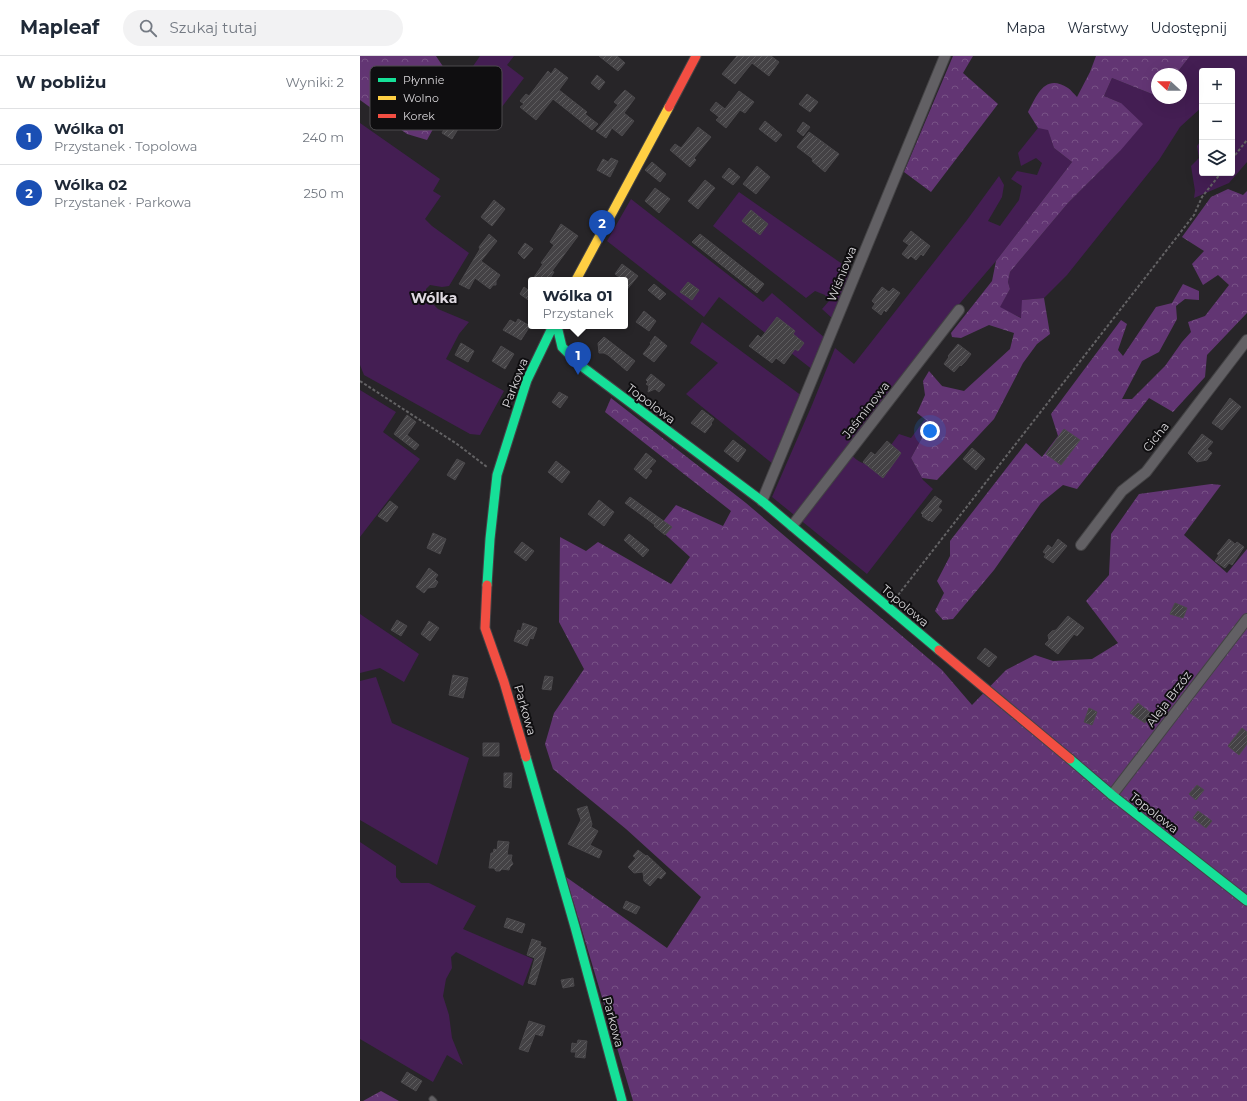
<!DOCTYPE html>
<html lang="pl">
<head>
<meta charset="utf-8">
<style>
  :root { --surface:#fff; --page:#f2f2f3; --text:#1f2937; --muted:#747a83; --line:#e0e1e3; --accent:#b45309 }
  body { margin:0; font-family:Montserrat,sans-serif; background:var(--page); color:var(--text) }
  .controls { position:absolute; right:12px; top:12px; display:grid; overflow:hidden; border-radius:4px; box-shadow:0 4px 16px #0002 }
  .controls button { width:36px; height:36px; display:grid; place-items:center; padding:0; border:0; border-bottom:1px solid var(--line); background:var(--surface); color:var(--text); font:20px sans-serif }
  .compass { position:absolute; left:791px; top:12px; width:36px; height:36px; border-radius:50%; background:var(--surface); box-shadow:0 4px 16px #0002; rotate:291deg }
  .you { position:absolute; left:570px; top:375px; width:14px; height:14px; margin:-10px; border:3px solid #fff; border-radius:50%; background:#1a73e8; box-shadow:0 0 0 6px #1a73e833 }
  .badge { display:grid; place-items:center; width:26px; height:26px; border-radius:50%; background:var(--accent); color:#fff; font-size:13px; font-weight:700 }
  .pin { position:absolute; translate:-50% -33px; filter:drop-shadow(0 1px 2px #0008) }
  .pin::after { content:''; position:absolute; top:21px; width:14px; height:12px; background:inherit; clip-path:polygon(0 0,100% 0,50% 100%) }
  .popup { position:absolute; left:168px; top:221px; width:100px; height:52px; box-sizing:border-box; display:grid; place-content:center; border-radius:4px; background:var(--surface); filter:drop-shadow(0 1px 3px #0005); font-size:13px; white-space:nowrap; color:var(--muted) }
  .popup b { font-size:15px; color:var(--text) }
  .popup::after { content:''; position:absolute; left:50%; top:100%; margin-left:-8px; border:8px solid transparent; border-top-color:var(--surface) }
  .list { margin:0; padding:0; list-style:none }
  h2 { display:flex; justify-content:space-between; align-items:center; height:52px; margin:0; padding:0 16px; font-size:17px }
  h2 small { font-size:13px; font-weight:400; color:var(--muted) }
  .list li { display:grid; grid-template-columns:26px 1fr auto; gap:12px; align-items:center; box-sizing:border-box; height:56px; padding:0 16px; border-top:1px solid var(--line) }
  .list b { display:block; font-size:15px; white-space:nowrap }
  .list p { margin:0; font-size:13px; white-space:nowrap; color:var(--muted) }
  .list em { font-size:13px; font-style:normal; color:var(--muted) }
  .icon { flex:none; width:22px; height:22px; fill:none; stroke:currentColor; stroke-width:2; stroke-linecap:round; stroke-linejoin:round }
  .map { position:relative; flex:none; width:887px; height:1045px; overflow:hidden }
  header { display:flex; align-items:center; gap:24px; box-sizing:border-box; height:56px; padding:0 20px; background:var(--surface); border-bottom:1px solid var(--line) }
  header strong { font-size:19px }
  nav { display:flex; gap:22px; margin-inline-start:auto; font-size:14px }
  .search { width:280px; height:36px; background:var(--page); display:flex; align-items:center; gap:10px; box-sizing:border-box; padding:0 14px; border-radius:22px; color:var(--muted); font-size:15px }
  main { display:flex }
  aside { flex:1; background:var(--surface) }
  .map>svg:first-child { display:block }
</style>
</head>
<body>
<header>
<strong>Mapleaf</strong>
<div class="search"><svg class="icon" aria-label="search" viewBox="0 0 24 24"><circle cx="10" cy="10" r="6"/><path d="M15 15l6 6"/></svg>Szukaj tutaj</div>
<nav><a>Mapa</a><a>Warstwy</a><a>Udostępnij</a></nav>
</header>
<main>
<aside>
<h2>W pobliżu<small>Wyniki: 2</small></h2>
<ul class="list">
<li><span class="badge" style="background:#1a4fb4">1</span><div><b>Wólka 01</b><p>Przystanek · Topolowa</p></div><em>240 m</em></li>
<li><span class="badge" style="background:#1a4fb4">2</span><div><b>Wólka 02</b><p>Przystanek · Parkowa</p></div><em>250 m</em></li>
</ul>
</aside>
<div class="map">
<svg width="887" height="1045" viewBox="0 0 887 1045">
  <defs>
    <pattern id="forest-crowns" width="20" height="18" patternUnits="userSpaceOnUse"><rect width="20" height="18" fill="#623573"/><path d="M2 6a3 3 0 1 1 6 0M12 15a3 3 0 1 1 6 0" fill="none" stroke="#785286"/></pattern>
    <pattern id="building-hatch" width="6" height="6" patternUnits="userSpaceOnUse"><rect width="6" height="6" fill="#444245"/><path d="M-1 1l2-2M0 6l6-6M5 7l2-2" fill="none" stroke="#5e5d5f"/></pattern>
  </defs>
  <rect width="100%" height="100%" fill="#272528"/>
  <path fill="#441e53" d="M120 0H154L147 9 164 22 135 60 98 32Z
    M830 0H887V106L869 127 834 142 835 135 831 110 839 102 837 90 842 83V117H872V15H842V51L820 71 799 104 707 219 684 242 662 244V262L639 252 650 233 648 226 650 216 708 147 760 95 761 47 744 40 752 22 797 40V42H821V18H816Z
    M0 67 80 123 73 135 81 140 65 163 72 170 109 197 89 230 82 231 70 229 66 233V241L78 253 109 266 99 278 86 303 144 335 120 379 110 378 4 319 0 309Z
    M678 72 688 73 694 92 712 106 636 205 571 281 487 394C498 406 501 409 517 408L539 378 551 382 565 363 570 367 551 402 563 424 573 433 507 518 412 441 452 349 475 292 494 308 607 164 639 120 644 129 642 141 628 165 640 170 659 144 662 130 651 123 657 115 677 119 682 107 676 102 661 110 658 97Z
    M379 136 488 212 491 221 473 263 462 253 469 245 465 239 455 235 446 242 353 170Z
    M271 143 403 246 412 237 465 282 453 314 359 241 344 261 247 185Z
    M342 266 442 340 413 408 326 338 358 307 330 287Z
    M0 334 36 356 23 376 60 403 0 481Z
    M0 558 59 598 44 626 20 612 0 617Z
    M16 621 32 667 109 702 77 809 0 764V625Z
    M0 786 36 810V821L41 827H69L116 850 103 873 173 903 163 930 96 896 91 901 92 912 86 923 83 940 89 959 92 982 103 1009 87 999 73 1026 0 983Z"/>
  <path fill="url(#forest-crowns)" d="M0 0H76L90 21 83 36 54 20 47 19 42 26 56 53 78 64 67 84 47 78 0 44Z
    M593 0H613L603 17 638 48 571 136 544 116Z
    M736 0H830L816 18H797V40L752 22 744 40 761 47 783 68 760 95 708 147 650 216 648 226 650 233 640 251 661 262 662 244 684 242 690 278 677 288 663 307 634 363 577 424 562 422 551 402 570 367 557 357 565 339 563 325 569 315 582 330 604 335 650 293 654 277 629 269 601 282 592 281 591 277 632 225 636 205 712 106 694 92 688 74 678 72 668 56C677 39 685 17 708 32 711 34 714 38 717 41L730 16Z
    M868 133 883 139 887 135V257L847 299 845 321 813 356 789 342 717 433 703 429 681 447 634 514 593 563 583 564 575 555 584 537 577 525 590 500V485L666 387 682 401 698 380 691 358 761 264 767 268 758 294 763 300 796 251 812 247 823 228 839 235V244L825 243 816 250 817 263 799 296 782 305 762 343H772L805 310 822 286 831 276 828 266 845 260 869 229 858 219 843 229 832 208 844 195 822 181 851 141Z
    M251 342 386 447 582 614 612 649 646 614 675 599 693 605 732 603 758 587 726 545 749 519 751 478 779 438 851 428 861 429 824 479 867 517 887 493V1045H273L206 821 307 892 341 841 266 773 193 713 185 688 194 657 224 613 199 566 200 481 226 495 238 486 311 528 330 501 298 472 316 449 363 470 371 455 245 356Z
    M21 1035 39 1045H3Z"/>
  <path fill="url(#building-hatch)" stroke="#4b494c" d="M239 0H257L265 7 258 15Z
    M377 0H411L419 6 409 20 392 7 375 28 362 18Z
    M195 12 208 22 199 34 227 56 225 58 238 68 232 74 193 43 176 64 160 51 164 48 160 45 166 38 169 40 188 15 191 18Z
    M237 19 245 26 239 34 231 27Z
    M265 34 275 42 264 57 274 65 262 80 252 72 246 82 236 75 258 49 254 46Z
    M379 35 394 46 385 57 380 54 366 72 356 64 359 61 350 54 356 46 365 53Z
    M447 38 458 46 450 56 439 48Z
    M92 59 103 65 92 83 82 77Z
    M405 65 422 79 416 86 399 73Z
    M443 66 450 71 443 80 437 75Z
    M338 71 351 81 334 102 336 104 330 111 310 94 315 88 321 92Z
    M449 76 479 98 465 116 452 105 453 103 437 91Z
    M251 102 258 105 250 121 237 114 243 103 248 106Z
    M292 106 306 118 300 126 285 114Z
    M397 110 410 121 396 138 383 128Z
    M369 112 380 121 373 129 362 121Z
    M345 124 355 132 338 153 328 145Z
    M295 132 310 143 299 157 285 145Z
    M134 144 145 153 132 170 121 161Z
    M391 154 408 168 400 179 382 165Z
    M201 168 218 180 192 215 194 216 189 224H172L183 208 181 207 194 189 190 186Z
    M551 175 570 190 563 200 561 198 556 204 551 200 548 203 542 198 549 189 543 185Z
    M129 178 137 185 121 205 140 219 136 225V229H133L130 233 115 222 109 233 99 228 120 193 119 191Z
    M340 178 404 228 397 237 332 186Z
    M165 187 173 193 164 203 158 197Z
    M262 208 278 220 265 236V224H263L255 218Z
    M328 226 339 234 332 244 320 236Z
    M294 228 306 238 300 244 288 234Z
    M164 231 171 236V246L160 238Z
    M522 231 529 236 533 232 540 237 526 256 524 254 521 259 512 252 515 248 512 245Z
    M284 255 296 265 289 275 276 266Z
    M417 261 435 275 433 278 444 287 438 295 435 293 424 308 416 302 412 307 389 290 398 279 401 282Z
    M158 263 170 270 161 284 143 274 150 264 156 267Z
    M295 280 307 290 294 306 283 298 291 288 290 287Z
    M244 281 275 305 267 315 248 299 244 297H239L238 287Z
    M101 287 114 295 108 306 95 299Z
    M598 288 611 298 605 306 601 310 600 309 594 316 584 308 589 301 588 300Z
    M141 290 154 298 145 313 132 305Z
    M291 318 305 329 299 336 295 333 288 336 289 330 286 328 288 326 286 324Z
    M199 336 208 341 200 352 192 346Z
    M870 342 881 351 862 374 852 367Z
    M342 354 354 363 351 367 352 368 345 377 331 367Z
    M47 359 56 366 47 379 59 389 55 394 34 378Z
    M704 373 720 384 701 409 686 398Z
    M842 378 853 386 847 393 852 397 847 404 837 406 828 397Z
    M373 384 386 394 378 406 364 395Z
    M527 385 541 397 523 422 503 406 511 396 515 399Z
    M612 392 625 403 616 414 603 403Z
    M286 397 296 405 289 413 292 415 286 423 274 413Z
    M97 403 105 407 95 424 87 419Z
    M196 405 210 416 202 427 188 416Z
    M575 440 582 445 578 451 582 454 572 466 570 464 569 465 562 460 563 459 561 457Z
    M270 441 312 471 305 479 294 470 295 469 265 447Z
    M239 444 254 456 244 470 228 458Z
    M30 445 38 451 27 466 18 460Z
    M73 477 86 483 80 498 67 492Z
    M269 478 289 494 283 501 264 484Z
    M698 483 707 490 693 507 684 501 686 498 683 496 688 489 692 492Z
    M869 483 875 488 877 486 884 491 872 509 869 507 865 512 855 505 859 499 857 498Z
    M162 486 174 495 166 505 154 496Z
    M69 512 78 519 75 523 78 526 75 531 68 532 64 537 56 531Z
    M815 547 827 552 823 562 810 558Z
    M708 560 724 572 717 580 714 578 698 598 685 588 689 584 688 579 692 575 696 574Z
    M37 564 47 570 41 580 31 574Z
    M69 565 79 572 70 585 61 578Z
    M163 567 177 572 173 583 170 582 167 590 154 585 158 574 161 575Z
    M625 592 637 601 629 611 617 602Z
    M93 619 108 622 103 642 89 639Z
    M185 620 193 621 191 634 182 633Z
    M778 647 792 658 785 667 770 657Z
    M729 652 737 656 732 669 724 666Z
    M882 672 887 676V688L879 699 868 690Z
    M123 687H139V700H123Z
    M144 717H152L151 732 144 731Z
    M837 729 844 734 836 744 829 738Z
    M227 750 232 768 231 771 238 775 230 789 242 795 239 802 208 788 221 764 217 753Z
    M838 755 852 765 846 772 833 762Z
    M138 785 149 786 147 799H152L151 804 153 808 150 811 149 814 142 813 140 815H136L134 812H129L131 797H133L134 793 137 794Z
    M278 794 286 800 287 799 306 817 301 823 298 821 290 830 284 825 283 816 274 817 268 811 276 802 273 800Z
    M266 845 280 851 276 858 263 852Z
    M147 862 165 868 162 877 144 871Z
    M172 883 181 886 180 890 186 892 175 929 168 927 175 902 167 899Z
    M213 922 214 930 203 932 201 924Z
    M169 965 185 970 182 980 175 978 168 996 159 993Z
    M218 984 227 985 225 1002 215 1001 216 996H211L212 987 217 988Z
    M47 1016 62 1025 56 1035 41 1026Z"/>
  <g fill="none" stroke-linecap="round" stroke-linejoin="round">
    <g stroke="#444345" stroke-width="7">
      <path id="lane" d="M72 1043 74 1045"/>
    </g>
    <g stroke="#444345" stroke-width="12">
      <path id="street" d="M402 445 585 0
        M432 470 599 254
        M721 489 762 435 786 416 887 284
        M752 739 887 563"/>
    </g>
    <g stroke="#444345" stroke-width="11">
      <path id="fast" d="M197 270 202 291 220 309 402 445 579 594
        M127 529 130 483 137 419 167 324 193 270
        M166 701 215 871 262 1045
        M710 703 752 739 887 845"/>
    </g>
    <g stroke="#444345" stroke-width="11">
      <path id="slow" d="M216 224 309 51"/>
    </g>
    <g stroke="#444345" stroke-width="11">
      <path id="jam" d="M309 51 336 0
        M127 529 125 572 144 626 166 701
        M579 594 710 703"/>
    </g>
    <path stroke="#636264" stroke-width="2" stroke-dasharray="3 2" stroke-linecap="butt" d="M872 103 887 84
      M0 325 97 388 127 411
      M535 543 834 159 842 141 861 117"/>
    <use href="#lane" stroke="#626064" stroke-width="5"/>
    <use href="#street" stroke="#626064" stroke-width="10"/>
    <use href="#fast" stroke="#16e098" stroke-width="9"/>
    <use href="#slow" stroke="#ffcf43" stroke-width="9"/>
    <use href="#jam" stroke="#f24e42" stroke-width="9"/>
  </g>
  <g text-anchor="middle" stroke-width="4" stroke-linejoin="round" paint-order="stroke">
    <g font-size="12" fill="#d9d7da" stroke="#0f0e10">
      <text transform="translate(482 218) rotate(-68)" y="4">Wiśniowa</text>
      <text transform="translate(155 327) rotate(-69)" y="4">Parkowa</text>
      <text transform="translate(291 348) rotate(37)" y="4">Topolowa</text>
      <text transform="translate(506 354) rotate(-52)" y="4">Jaśminowa</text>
      <text transform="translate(796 381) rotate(-52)" y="4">Cicha</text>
      <text transform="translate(545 550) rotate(40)" y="4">Topolowa</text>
      <text transform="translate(809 643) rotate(-53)" y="4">Aleja Brzóz</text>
      <text transform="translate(165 654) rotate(74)" y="4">Parkowa</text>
      <text transform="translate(794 757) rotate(38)" y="4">Topolowa</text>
      <text transform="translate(253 966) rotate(75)" y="4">Parkowa</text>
    </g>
    <g font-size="14" font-weight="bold" fill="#dfdae1" stroke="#0f0e10">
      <text x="74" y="247">Wólka</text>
    </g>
  </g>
  <rect x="10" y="10" width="132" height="64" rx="6" fill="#0f0e10" stroke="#4c4a4d" stroke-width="1"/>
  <rect x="18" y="22" width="18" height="4" fill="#16e098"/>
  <rect x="18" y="40" width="18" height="4" fill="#ffcf43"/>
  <rect x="18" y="58" width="18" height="4" fill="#f24e42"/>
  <g font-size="11" fill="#d9d7da">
    <text x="43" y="28">Płynnie</text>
    <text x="43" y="46">Wolno</text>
    <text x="43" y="64">Korek</text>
  </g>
</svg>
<div class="controls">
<button>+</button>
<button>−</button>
<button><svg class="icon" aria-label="layers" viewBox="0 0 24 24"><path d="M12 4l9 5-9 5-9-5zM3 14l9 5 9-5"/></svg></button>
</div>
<svg class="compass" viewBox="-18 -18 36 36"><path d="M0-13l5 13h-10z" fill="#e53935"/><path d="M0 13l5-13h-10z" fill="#747a83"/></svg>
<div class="you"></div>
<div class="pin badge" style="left:218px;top:319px;background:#1a4fb4">1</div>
<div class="popup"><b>Wólka 01</b>Przystanek</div>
<div class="pin badge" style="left:242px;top:187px;background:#1a4fb4">2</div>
</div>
</main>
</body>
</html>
